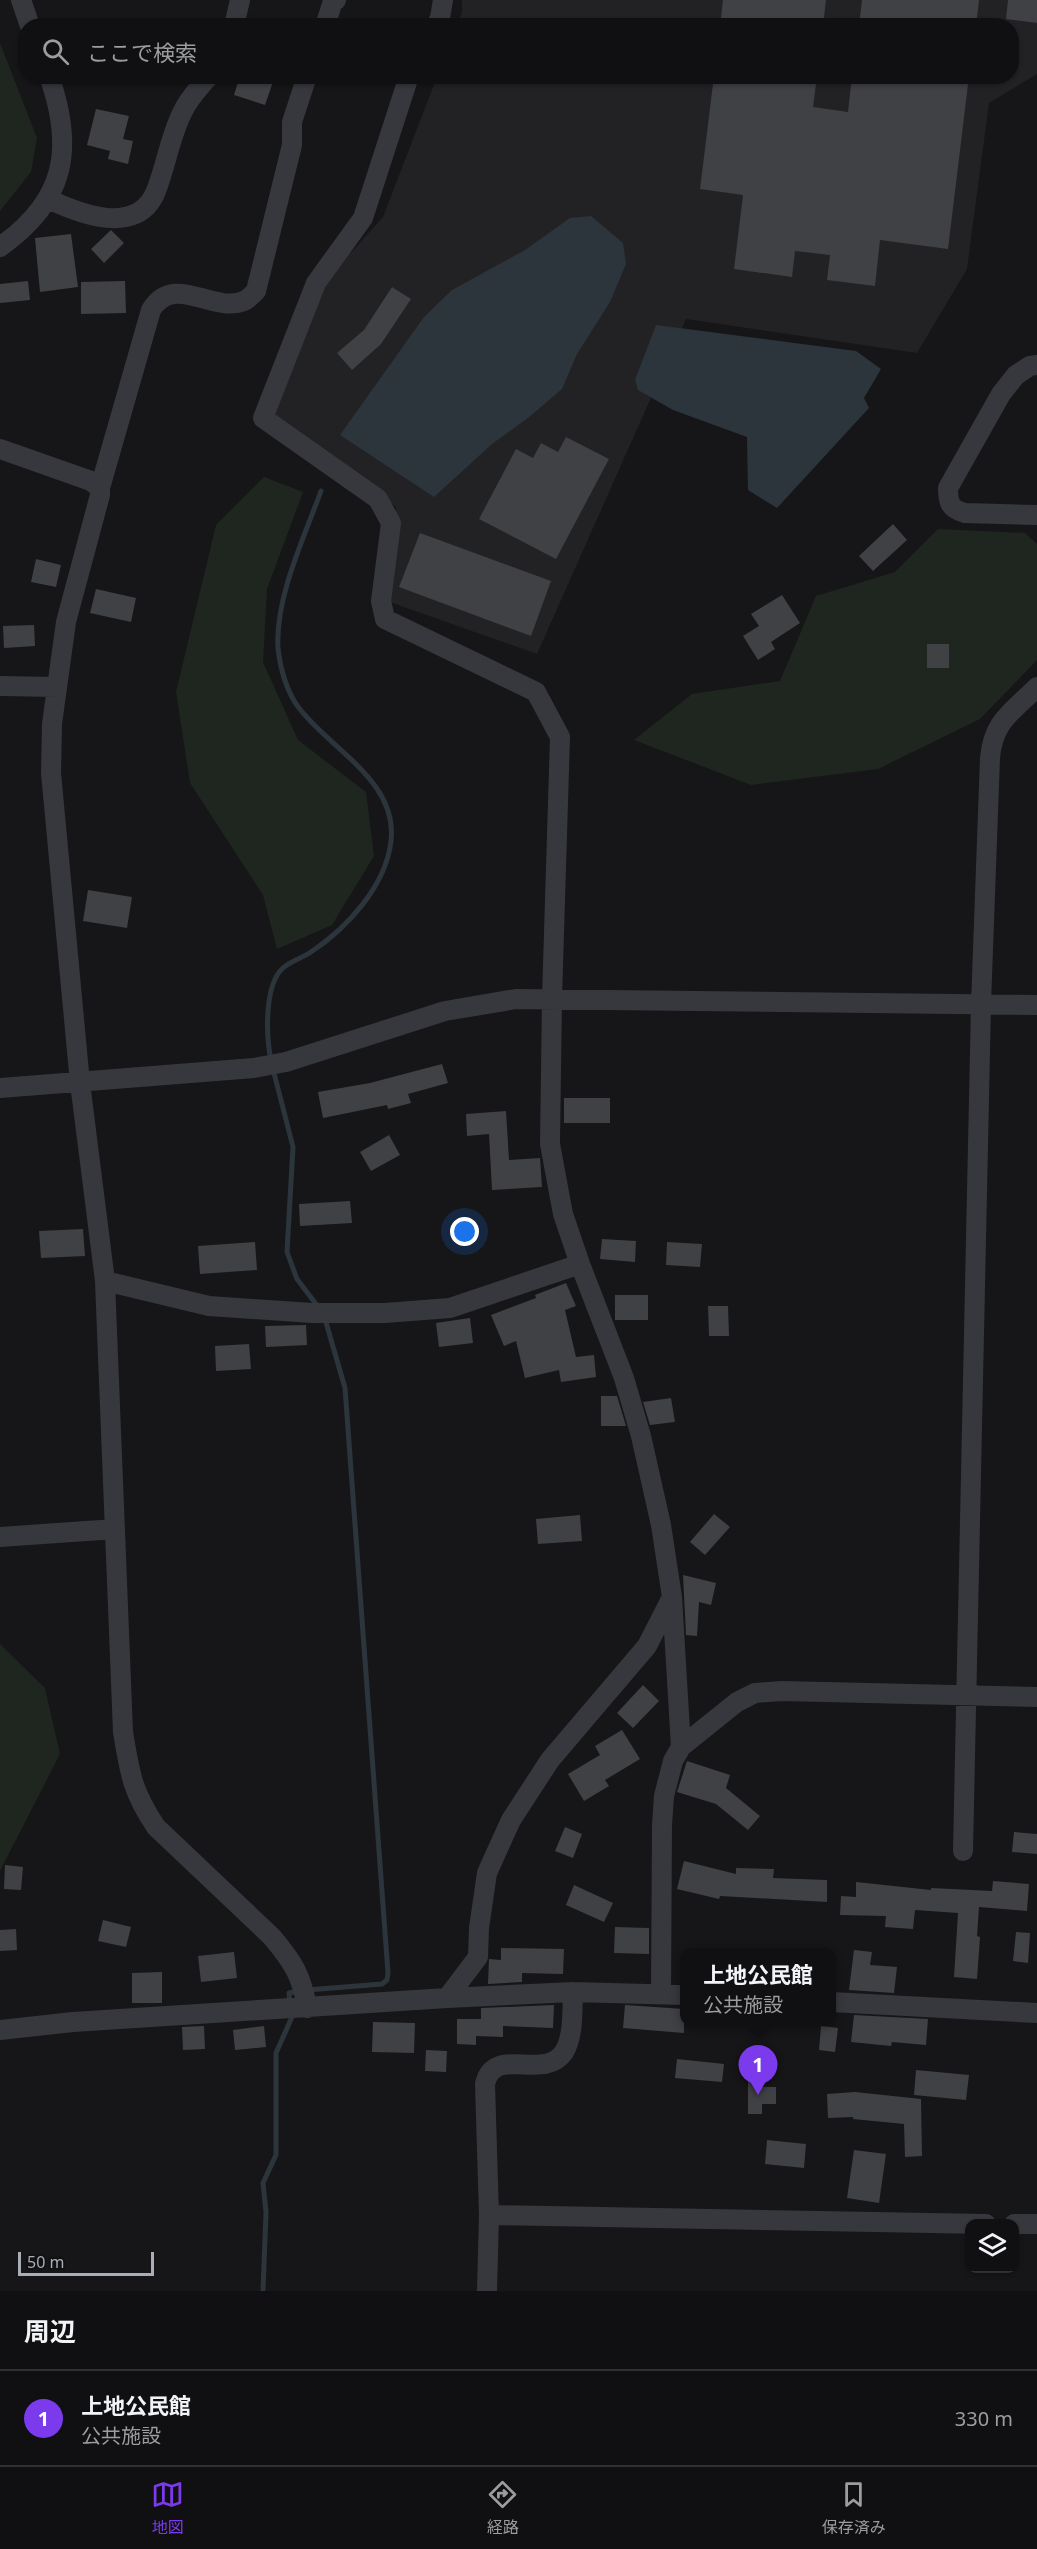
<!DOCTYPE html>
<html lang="ja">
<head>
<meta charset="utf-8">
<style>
  :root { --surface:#101012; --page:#19191b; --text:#f1f3f6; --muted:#9c9d9f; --line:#303032; --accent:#7c3aed }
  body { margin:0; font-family:"Noto Sans","Noto Sans JP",sans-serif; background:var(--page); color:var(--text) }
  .controls { position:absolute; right:18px; bottom:18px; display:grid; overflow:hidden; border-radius:12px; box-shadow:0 2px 4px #0004 }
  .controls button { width:54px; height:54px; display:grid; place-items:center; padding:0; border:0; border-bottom:2px solid var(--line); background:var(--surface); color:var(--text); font:30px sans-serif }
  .scale { position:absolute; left:18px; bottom:15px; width:136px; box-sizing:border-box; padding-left:6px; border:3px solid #a8adb8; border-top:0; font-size:16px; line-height:21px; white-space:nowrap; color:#a8adb8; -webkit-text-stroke:4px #111113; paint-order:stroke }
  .you { position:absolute; left:465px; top:1232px; width:21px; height:21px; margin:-15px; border:4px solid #fff; border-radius:50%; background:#1a73e8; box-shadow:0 0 0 9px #1a73e833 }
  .badge { display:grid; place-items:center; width:39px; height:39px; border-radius:50%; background:var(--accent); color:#fff; font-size:20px; font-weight:700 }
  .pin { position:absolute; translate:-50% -50px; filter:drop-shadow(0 2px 3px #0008) }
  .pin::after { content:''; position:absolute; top:32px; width:21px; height:18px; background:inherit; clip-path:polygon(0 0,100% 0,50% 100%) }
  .popup { position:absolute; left:680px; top:1948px; width:156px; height:78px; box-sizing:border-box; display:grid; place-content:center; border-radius:12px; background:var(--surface); filter:drop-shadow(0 2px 4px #0005); font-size:20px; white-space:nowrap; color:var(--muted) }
  .popup b { font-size:22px; color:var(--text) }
  .popup::after { content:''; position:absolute; left:50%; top:100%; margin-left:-12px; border:12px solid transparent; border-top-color:var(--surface) }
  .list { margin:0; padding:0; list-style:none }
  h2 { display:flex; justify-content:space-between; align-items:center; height:78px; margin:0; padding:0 24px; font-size:26px }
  h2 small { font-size:20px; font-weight:400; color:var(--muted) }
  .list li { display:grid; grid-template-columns:39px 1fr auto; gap:18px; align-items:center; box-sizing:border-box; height:96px; padding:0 24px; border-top:2px solid var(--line) }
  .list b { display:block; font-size:22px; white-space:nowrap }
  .list p { margin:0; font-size:20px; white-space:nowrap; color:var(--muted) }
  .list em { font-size:20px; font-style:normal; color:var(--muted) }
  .icon { flex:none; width:33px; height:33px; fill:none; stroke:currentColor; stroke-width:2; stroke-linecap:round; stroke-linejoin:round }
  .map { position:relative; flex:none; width:1037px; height:2291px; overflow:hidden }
  .search { position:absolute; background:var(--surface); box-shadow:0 2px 4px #0004; left:18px; right:18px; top:18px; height:66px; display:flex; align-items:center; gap:15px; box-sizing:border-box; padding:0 21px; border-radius:24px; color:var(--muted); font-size:22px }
  .sheet { height:174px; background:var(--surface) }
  nav { display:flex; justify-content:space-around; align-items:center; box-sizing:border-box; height:84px; border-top:2px solid var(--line); background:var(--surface); font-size:16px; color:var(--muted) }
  nav a { display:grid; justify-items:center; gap:3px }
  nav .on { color:var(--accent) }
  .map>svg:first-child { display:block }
</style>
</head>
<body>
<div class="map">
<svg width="1037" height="2291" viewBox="0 0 1037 2291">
  <rect width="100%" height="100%" fill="#161618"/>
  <path fill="#222225" d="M462 0H1037V74L989 103 967 269 917 353 686 319 537 654 387 601 396 507 272 418 326 280 383 217 437 77 1012 76V26L457 25 462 12Z"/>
  <path fill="#1e261f" d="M0 43 37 138 31 172 0 211Z
    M264 477 303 492 267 589 263 662 298 740 366 792 374 856 332 925 277 949 263 895 190 783 176 692 216 525Z
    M938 529 1025 533 1037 544V660L980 719 878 769 751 785 634 740 692 694 780 681 816 596 895 572Z
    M0 1644 45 1688 60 1754 0 1871Z"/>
  <path fill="#2c353c" d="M591 216 623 243 626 264 610 302 577 354 562 389 528 418 492 444 434 497 340 435 424 317 452 290 525 250 570 218Z
    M656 325 856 351 881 369 864 398 869 408 777 508 748 490 747 437 673 410 638 390 635 380Z"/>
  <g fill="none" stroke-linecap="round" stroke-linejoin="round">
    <path stroke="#2c353c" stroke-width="5" d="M271 1060C266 1036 264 985 283 968 291 961 302 958 311 952 347 928 386 886 391 841 398 781 331 750 299 708 287 693 280 668 278 648 275 598 304 538 321 491
      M273 1069 293 1147 287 1252 297 1279 319 1308
      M307 1990 382 1984 387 1980 388 1973 345 1388 325 1319
      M290 2004 289 1993 298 1991
      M263 2291 266 2212 263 2183 276 2155V2053L292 2017 291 2013"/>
  </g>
  <path fill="#404145" d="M723 0H826L823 26H720Z
    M862 0H979L976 26H859Z
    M1008 0H1037V23L1006 19Z
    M240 76H275L265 105 234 95Z
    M714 76H817L813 107 848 112 852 76H969L948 249 880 240 875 286 827 280 830 255 795 251 792 277 734 269 743 195 700 189Z
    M96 109 129 116 123 139 133 141 128 164 108 159 110 151 87 145Z
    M111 230 124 243 104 263 91 249Z
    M71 234 78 287 40 292 35 238Z
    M28 281 30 300 0 303V284Z
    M125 281 126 313 81 314V282Z
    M392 287 411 299 381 344 352 370 337 353 364 330Z
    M566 437 609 459 556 559 479 519 516 449 533 458 541 443 558 452Z
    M893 524 907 540 873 571 859 556Z
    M420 533 551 581 531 636 399 587Z
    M36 559 61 565 56 587 31 582Z
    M96 589 136 598 131 622 90 613Z
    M782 595 800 623 771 642 775 649 758 660 743 636 759 626 751 614Z
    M34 625 35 646 4 648 3 626Z
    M927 644H949V668H927Z
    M88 890 132 897 127 928 83 921Z
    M442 1064 448 1083 408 1094 411 1103 388 1109 387 1105 323 1118 318 1092 370 1083Z
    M564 1098H610V1123H564Z
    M506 1111 509 1160 540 1158 542 1187 492 1190 489 1134 467 1136 466 1114Z
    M389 1135 400 1155 371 1171 360 1152Z
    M350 1201 352 1223 300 1226 299 1204Z
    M83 1229 85 1256 41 1258 39 1231Z
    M602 1239 636 1241 635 1262 600 1259Z
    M255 1242 257 1270 200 1274 198 1246Z
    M667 1242 702 1244 700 1267 666 1265Z
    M566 1283 576 1306 565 1310 576 1357 594 1355 596 1377 561 1382 559 1370 525 1378 516 1341 504 1346 491 1315 536 1298 535 1295Z
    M615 1295H648V1320H615Z
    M708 1306H728L729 1336H709Z
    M470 1318 473 1343 439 1347 436 1323Z
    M306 1325 307 1345 266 1347 265 1326Z
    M249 1344 251 1369 216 1371 215 1346Z
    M601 1396H617L626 1426H601Z
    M671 1398 675 1422 650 1425 643 1402Z
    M714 1514 730 1527 705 1555 690 1542Z
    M580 1515 582 1541 538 1544 536 1519Z
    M683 1575 716 1583 711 1605 699 1602 697 1636 686 1635Z
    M643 1685 659 1701 633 1728 617 1713Z
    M622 1730 640 1759 605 1780 609 1786 584 1801 568 1774 600 1755 595 1746Z
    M687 1761 730 1775 726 1788 760 1816 748 1830 716 1804 677 1792Z
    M565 1827 582 1834 573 1858 555 1851Z
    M1014 1832 1037 1834V1854L1012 1852Z
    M684 1861 736 1874V1868L774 1869 773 1878 827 1880V1902L720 1896 719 1899 677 1889Z
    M5 1865 23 1867 21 1890 4 1889Z
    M993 1881 1029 1884 1027 1911 979 1907 977 1936 980 1937 977 1979 954 1977 958 1913 915 1910 913 1929 885 1927 886 1916 840 1915 841 1896 856 1897V1882L931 1890V1888L992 1891Z
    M574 1885 613 1903 604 1922 566 1905Z
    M103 1920 131 1927 126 1947 98 1941Z
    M615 1927 649 1928V1954L614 1953Z
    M16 1929 17 1950 0 1951V1930Z
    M1016 1932 1030 1933 1028 1963 1013 1961Z
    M501 1948 564 1949 563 1974 522 1973V1982L488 1984 489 1959 501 1960Z
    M854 1950 872 1952 870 1965 897 1967 894 1993 849 1990Z
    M234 1952 237 1978 201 1982 198 1956Z
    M162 1972V2003H132V1973Z
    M554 2005 553 2028 503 2026V2037L476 2036V2045L457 2044V2019H481V2008Z
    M625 2005 684 2009V2033L623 2028Z
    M854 2015 928 2019 926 2045 892 2042 891 2046 851 2042Z
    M373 2022 415 2023 414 2053 372 2052Z
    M204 2026 205 2049 183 2050 182 2027Z
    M264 2026 266 2047 235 2050 233 2030Z
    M821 2026 838 2028 835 2052 819 2050Z
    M426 2050 447 2051 446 2072 425 2071Z
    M677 2059 724 2064 722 2082 675 2078Z
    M916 2070 969 2075 966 2100 914 2095Z
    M748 2072H762V2087H776V2104H762V2114H748Z
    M855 2092 921 2099 922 2156 905 2157 904 2124 853 2119V2117L828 2118 827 2094Z
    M767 2140 806 2144 804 2168 765 2164Z
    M854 2150 886 2154 879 2203 847 2198Z"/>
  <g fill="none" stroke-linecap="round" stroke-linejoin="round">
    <path stroke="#37383d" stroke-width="20" d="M21 0 30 26
      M234 26 240 0
      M325 26 333 1 336 0
      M436 26 440 18 443 0
      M409 76 363 218 316 283 263 418 378 499 391 523 381 601 385 619 536 692 560 737 552 998 550 1144 563 1214 580 1264 624 1378 641 1436 661 1525 672 1597 681 1747
      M48 199C80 214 138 237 156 191 166 166 170 137 182 113 188 99 199 88 209 76
      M0 247C65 201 75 150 49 76
      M1037 365 1030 366 1016 375 1001 394 948 488C948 503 950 509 965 513L1037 515
      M0 449 91 481 100 488
      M0 686 56 687
      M0 1088 254 1068 286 1062 445 1011 516 999 1037 1005
      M105 1281 209 1306 312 1313H385L450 1308 580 1264
      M0 1537 115 1529
      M963 1851 981 1004 990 758C993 721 1012 712 1037 687
      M661 1993 662 1825 664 1796 673 1761 681 1747 737 1702 755 1693 782 1691 1037 1697
      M447 1998 478 1957 479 1928 487 1873 511 1820 550 1760 647 1646 672 1597
      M831 2002 1037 2013
      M307 2008C302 1976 293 1962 272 1937L156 1827C132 1791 130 1774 123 1732L105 1281 80 1083 51 773 52 724 66 622 100 495V488L151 310C175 271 214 316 246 300 249 298 253 294 256 291L292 145V122L307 76
      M0 2030 73 2022 447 1998 573 1992 684 1995
      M489 2215 986 2224
      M1014 2224H1037
      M487 2291 489 2215 485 2084C494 2044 544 2082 564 2052 574 2036 572 2010 573 1992"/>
  </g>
</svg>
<div class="controls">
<button><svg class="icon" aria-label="layers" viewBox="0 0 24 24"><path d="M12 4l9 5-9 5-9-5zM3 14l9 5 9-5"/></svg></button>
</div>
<div class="scale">50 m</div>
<div class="you"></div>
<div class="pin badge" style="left:758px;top:2095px">1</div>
<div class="popup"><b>上地公民館</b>公共施設</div>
<div class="search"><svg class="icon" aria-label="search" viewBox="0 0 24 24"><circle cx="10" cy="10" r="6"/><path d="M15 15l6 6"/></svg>ここで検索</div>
</div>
<section class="sheet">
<h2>周辺<small></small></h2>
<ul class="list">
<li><span class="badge">1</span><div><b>上地公民館</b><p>公共施設</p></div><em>330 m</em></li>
</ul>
</section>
<nav>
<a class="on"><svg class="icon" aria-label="map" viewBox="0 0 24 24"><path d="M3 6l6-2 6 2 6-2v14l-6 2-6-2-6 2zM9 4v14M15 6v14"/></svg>地図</a>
<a><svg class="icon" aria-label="directions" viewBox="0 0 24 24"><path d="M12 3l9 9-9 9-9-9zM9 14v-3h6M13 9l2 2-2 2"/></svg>経路</a>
<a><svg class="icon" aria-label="saved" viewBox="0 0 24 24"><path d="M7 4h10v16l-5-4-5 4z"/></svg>保存済み</a>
</nav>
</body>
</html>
